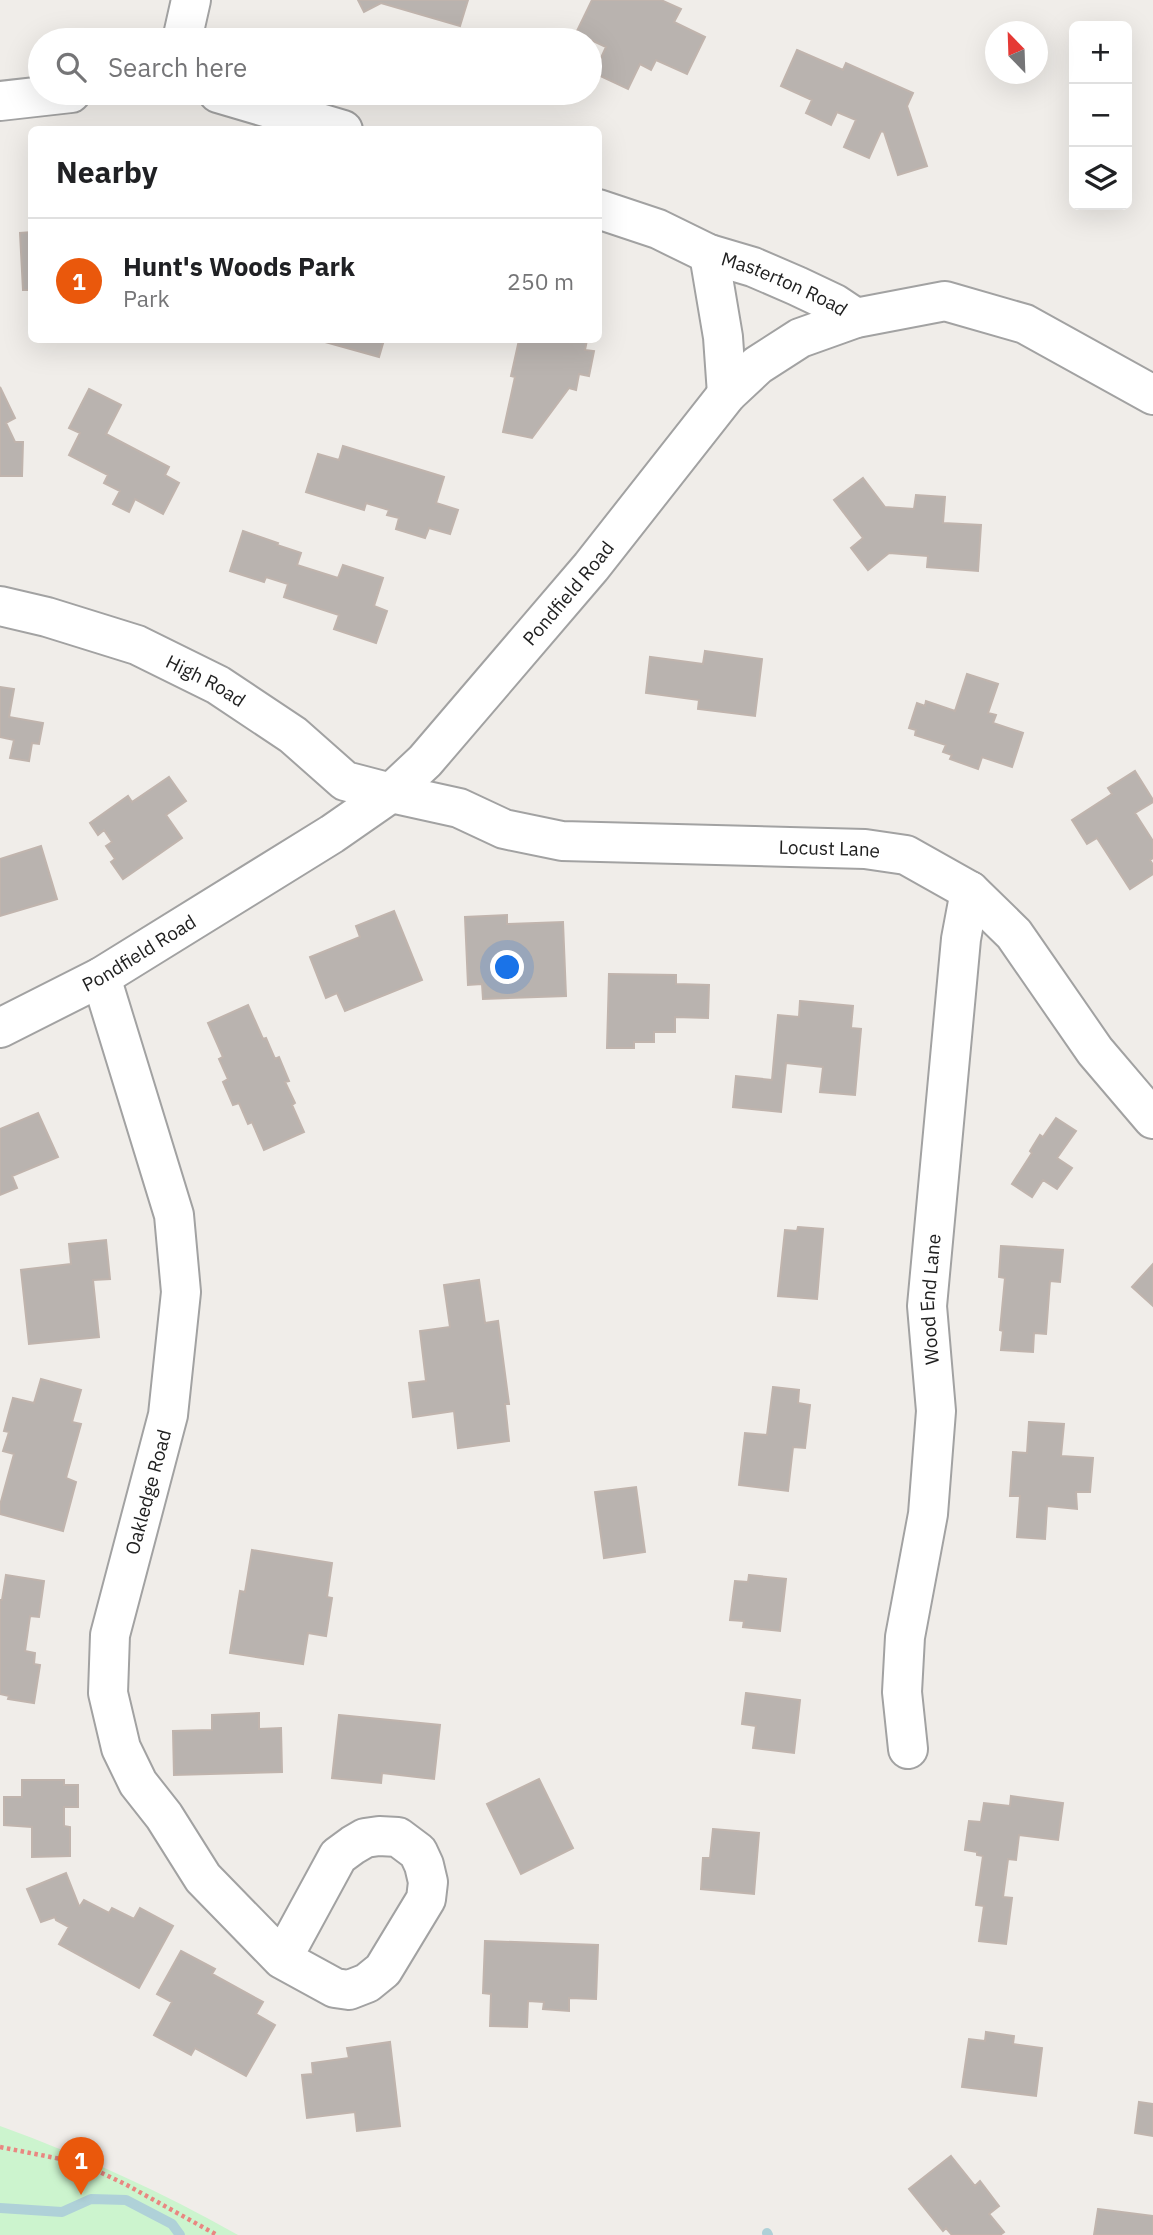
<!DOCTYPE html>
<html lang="en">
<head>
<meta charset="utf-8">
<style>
  :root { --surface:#fff; --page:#f2f2f2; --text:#202124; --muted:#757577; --line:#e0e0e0; --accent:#ea580c }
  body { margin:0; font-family:"IBM Plex Sans",sans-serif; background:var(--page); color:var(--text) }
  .controls { position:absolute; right:21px; top:21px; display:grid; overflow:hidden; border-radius:10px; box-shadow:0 7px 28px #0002 }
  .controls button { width:63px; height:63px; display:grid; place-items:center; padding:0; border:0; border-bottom:2px solid var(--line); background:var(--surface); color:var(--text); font:35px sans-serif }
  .compass { position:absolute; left:985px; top:21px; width:63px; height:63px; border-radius:50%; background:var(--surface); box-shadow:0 7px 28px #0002; rotate:337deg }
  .you { position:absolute; left:508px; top:968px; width:24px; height:24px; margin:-18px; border:5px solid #fff; border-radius:50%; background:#1a73e8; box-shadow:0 0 0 10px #1a73e833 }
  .badge { display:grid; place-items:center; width:46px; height:46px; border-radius:50%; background:var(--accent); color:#fff; font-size:23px; font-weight:700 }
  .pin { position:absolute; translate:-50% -58px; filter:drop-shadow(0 2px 4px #0008) }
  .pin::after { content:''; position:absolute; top:37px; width:24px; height:21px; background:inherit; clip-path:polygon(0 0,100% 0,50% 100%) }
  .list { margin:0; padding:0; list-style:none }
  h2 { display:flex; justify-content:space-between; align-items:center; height:91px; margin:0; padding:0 28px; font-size:30px }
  h2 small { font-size:23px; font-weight:400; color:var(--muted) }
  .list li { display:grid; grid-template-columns:46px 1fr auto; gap:21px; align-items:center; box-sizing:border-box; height:126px; padding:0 28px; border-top:2px solid var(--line) }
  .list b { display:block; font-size:26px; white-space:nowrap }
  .list p { margin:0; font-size:23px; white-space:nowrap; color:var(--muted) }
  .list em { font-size:23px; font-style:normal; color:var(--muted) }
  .icon { flex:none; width:38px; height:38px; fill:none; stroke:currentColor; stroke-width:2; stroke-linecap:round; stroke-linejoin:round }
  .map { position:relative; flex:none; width:1153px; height:2235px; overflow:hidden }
  .search { position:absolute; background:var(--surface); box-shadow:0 7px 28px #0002; left:28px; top:28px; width:574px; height:77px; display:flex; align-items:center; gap:18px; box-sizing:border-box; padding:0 24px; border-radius:38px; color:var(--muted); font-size:26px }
  .panel { position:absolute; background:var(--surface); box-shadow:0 7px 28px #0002; left:28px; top:126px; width:574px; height:217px; border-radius:10px }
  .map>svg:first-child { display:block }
</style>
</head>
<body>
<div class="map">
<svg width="1153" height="2235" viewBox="0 0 1153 2235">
  <rect width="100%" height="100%" fill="#f0ede9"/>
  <path fill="#ccf4ce" d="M0 2126C83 2156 162 2192 238 2235H0Z"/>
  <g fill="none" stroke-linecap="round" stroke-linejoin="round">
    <path stroke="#afd1d8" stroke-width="10" d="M0 2208 62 2212 91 2199 126 2200 172 2224 180 2235
      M767 2233 768 2235"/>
  </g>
  <path fill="#b9b3af" stroke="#c0b4ad" stroke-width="2" d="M358 0H468L460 26 381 3 364 12Z
    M592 0H661L681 9 674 22 705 37 687 74 656 60 651 70 640 64 628 89 594 73 606 47 576 33Z
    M797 50 843 70 846 63 913 93 907 106 927 166 898 175 884 132 881 131 869 158 844 147 856 120 837 112 831 125 806 113 812 100 781 86Z
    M32 232V290H23L20 233Z
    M318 340H384L379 357Z
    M519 340H587L585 350 594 351 589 376 579 374 576 390 569 388 532 438 503 432 515 377 511 376Z
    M0 387 15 418 6 423 15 442H23L22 476H0Z
    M89 389 121 405 106 434 169 467 165 475 179 483 163 514 135 499 129 512 113 504 120 491 104 483 108 475 69 455 80 433 69 428Z
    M343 446 444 477 436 503 458 510 450 534 429 528 425 538 396 529 399 518 387 515 389 510 366 503 364 510 306 492 318 454 339 460Z
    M863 478 885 507 914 509 916 495 945 497 943 523 981 525 978 571 927 567 928 556 889 553 868 570 851 548 863 538 834 500Z
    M243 531 278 543 277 545 301 553 297 565 338 578 343 565 383 578 374 606 387 611 376 643 334 629 339 615 284 597 288 584 266 577 264 582 230 571Z
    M705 651 762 659 755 716 698 709 699 700 646 693 650 657 703 664Z
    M967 674 998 684 988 713 996 715 993 723 1023 733 1012 767 982 757 978 769 950 759 952 755 943 752 946 745 915 735 916 730 909 728 917 703 925 706 926 701 955 711Z
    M0 687 14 689 9 717 43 723 39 744 32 743 29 761 10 758 14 740 0 737Z
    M1135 771 1153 800V802L1135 813 1153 841V858L1150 860 1153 865V874L1130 889 1097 838 1087 844 1072 820 1112 794 1108 788Z
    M169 777 186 801 166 815 182 838 123 879 111 862 115 859 106 846 112 842 104 830 98 835 90 823 128 796 132 802Z
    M41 846 57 899 0 916V859Z
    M394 911 422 980 345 1011 337 993 326 998 310 957 360 937 356 926Z
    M507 915V924L563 922 566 996 483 999 482 984 468 985 465 917Z
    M609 974 676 975V984L709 985 708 1018 675 1017V1032H654V1042H634V1048H607Z
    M800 1001 853 1006 851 1028 861 1029 855 1095 820 1092 823 1067 786 1063 781 1112 733 1107 736 1076 772 1080 778 1015 799 1017Z
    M248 1005 263 1039 266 1038 275 1059 279 1057 289 1081 285 1082 295 1103 292 1105 304 1132 264 1150 252 1122 248 1124 239 1103 233 1105 223 1082 228 1079 219 1059 223 1057 208 1023Z
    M38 1113 58 1157 12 1176 17 1188 0 1195V1129Z
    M1056 1118 1076 1131 1057 1158 1072 1168 1057 1189 1043 1180 1032 1197 1012 1184 1032 1153 1030 1151 1040 1135 1043 1137Z
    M798 1227 823 1229 817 1299 778 1296 785 1230 797 1231Z
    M106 1240 110 1279 93 1280 99 1337 29 1344 21 1270 71 1264 69 1244Z
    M1001 1246 1063 1250 1060 1282 1050 1281 1046 1334 1034 1333 1033 1352 1001 1350 1003 1331 1000 1330 1005 1278 999 1277Z
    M1153 1264V1306L1132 1287Z
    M479 1280 485 1323 498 1321 509 1404H505L509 1441 458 1448 454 1411 413 1417 409 1383 426 1381 420 1331 450 1327 444 1285Z
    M41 1379 81 1390 72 1422 81 1424 66 1478 76 1482 63 1531 0 1514V1505L14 1454 3 1451 9 1432 4 1431 13 1398 34 1403Z
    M773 1387 799 1390 798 1403 810 1405 805 1448 793 1447 788 1491 739 1485 745 1433 767 1435Z
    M1029 1422 1064 1424 1061 1456 1093 1458 1090 1492H1076L1077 1509 1047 1506 1045 1539 1017 1537 1020 1496H1010L1013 1452 1027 1453Z
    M636 1487 645 1552 604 1558 595 1492Z
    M252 1550 332 1563 327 1597 332 1598 326 1636 308 1633 303 1664 230 1653 240 1591 245 1592Z
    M6 1575 44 1581 39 1617 30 1616 25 1651 35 1653 34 1664 40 1665 34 1703 8 1699 9 1696 0 1694V1600H2Z
    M749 1575 786 1579 780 1631 743 1627 744 1621 730 1620 735 1581 748 1582Z
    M746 1693 800 1700 794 1753 753 1748 756 1726 742 1724Z
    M259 1713V1729L281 1728 282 1772 174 1775 173 1731 212 1730V1715Z
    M339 1715 440 1725 434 1779 382 1773 381 1783 332 1778Z
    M539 1779 573 1848 521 1874 487 1804Z
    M22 1780H64V1785H78V1807H64V1826L70 1827V1856L32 1857V1827L4 1825V1797H22Z
    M1011 1796 1063 1803 1058 1840 1019 1835 1016 1860 1008 1859 1003 1897 1012 1898 1006 1944 979 1941 984 1906 976 1905 983 1856 977 1855V1852L965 1850 969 1821 981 1822 984 1803 1010 1806Z
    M713 1829 759 1833 754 1894 701 1889 703 1858H710Z
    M66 1873 79 1906H80L84 1900 109 1913 112 1908 134 1919 140 1908 173 1926 139 1988 59 1944 69 1927 56 1920 55 1917 41 1922 27 1889Z
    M485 1941 598 1945 596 1999 569 1998V2011L543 2009 544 2002 528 2001 527 2027 490 2026 491 1994 483 1993Z
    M181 1951 215 1969 212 1974 263 2002 256 2014 275 2025 246 2076 195 2048 191 2055 154 2035 172 2002 157 1994Z
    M986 2032 1014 2036 1013 2044 1042 2048 1036 2096 962 2087 969 2039 985 2041Z
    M390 2042 400 2126 357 2131 355 2112 307 2118 302 2075 313 2074 312 2063 349 2058 347 2048Z
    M1139 2102 1153 2104V2136L1135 2133Z
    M951 2156 975 2186 980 2181 999 2206 989 2214 1004 2232 1000 2235H952L946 2228 943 2231 909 2189Z
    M1098 2209 1153 2216V2235H1094Z"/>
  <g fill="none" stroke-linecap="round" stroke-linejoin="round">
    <g stroke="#a2a2a2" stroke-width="42">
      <g id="minor">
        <path d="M182 40 191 0"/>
        <path d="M218 93 343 130"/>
        <path d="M0 101 71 93"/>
        <path id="s1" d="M598 209 658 229 709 254 753 267 797 286 835 304 856 318"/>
        <path d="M709 254 723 337 727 394"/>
        <path id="s2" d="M0 606 47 617 137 645 218 685 293 735 345 781 391 793 459 808 504 829 562 841 865 849 906 855 970 891 1014 934 1095 1051 1153 1119"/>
        <path d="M101 977 174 1215 181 1292 168 1415 110 1635 108 1693 121 1748 138 1783 164 1816 203 1878 282 1959 335 1988 349 1990 367 1983 383 1970 426 1899 428 1882 424 1865 418 1852 398 1837 379 1836 365 1838 353 1845 338 1856 282 1959"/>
        <path id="s3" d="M0 1028 101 977 332 834 391 793 425 761 591 567 727 394 758 365 800 338 856 318 945 301 1025 324 1153 395"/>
        <path id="s4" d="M908 1749 902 1692 905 1637 928 1514 936 1411 927 1306 961 939 970 891"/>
      </g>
    </g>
    <path stroke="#e98781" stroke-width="4.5" stroke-dasharray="3.5 3.5" stroke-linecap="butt" d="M0 2147 81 2163 125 2184 217 2235"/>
    <use href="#minor" stroke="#fff" stroke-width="38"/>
  </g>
  <g text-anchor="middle" stroke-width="7" stroke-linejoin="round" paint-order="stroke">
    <g font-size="19" fill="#212121" stroke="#fff">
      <text dy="7" stroke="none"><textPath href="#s1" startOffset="201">Masterton Road</textPath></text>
      <text dy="7" stroke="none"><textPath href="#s3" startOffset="724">Pondfield Road</textPath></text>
      <text dy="7" stroke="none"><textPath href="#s2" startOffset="220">High Road</textPath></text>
      <text dy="7" stroke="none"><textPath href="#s2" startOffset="886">Locust Lane</textPath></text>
      <text dy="7" stroke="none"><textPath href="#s3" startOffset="158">Pondfield Road</textPath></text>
      <text dy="7" stroke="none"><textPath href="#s4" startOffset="453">Wood End Lane</textPath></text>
      <text transform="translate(148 1492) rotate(-75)" y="7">Oakledge Road</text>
    </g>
  </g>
</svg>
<div class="controls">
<button>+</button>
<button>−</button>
<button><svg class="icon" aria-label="layers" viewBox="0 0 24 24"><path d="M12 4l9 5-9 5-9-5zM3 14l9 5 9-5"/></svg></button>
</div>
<svg class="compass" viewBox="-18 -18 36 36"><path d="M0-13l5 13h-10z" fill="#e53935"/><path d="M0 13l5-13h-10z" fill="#757577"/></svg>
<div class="you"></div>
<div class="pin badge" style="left:81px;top:2195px">1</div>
<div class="search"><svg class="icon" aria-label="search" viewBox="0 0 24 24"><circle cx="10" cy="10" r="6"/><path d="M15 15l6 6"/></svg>Search here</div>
<section class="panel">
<h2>Nearby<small></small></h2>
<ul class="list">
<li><span class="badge">1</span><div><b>Hunt's Woods Park</b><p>Park</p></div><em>250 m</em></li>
</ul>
</section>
</div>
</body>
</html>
